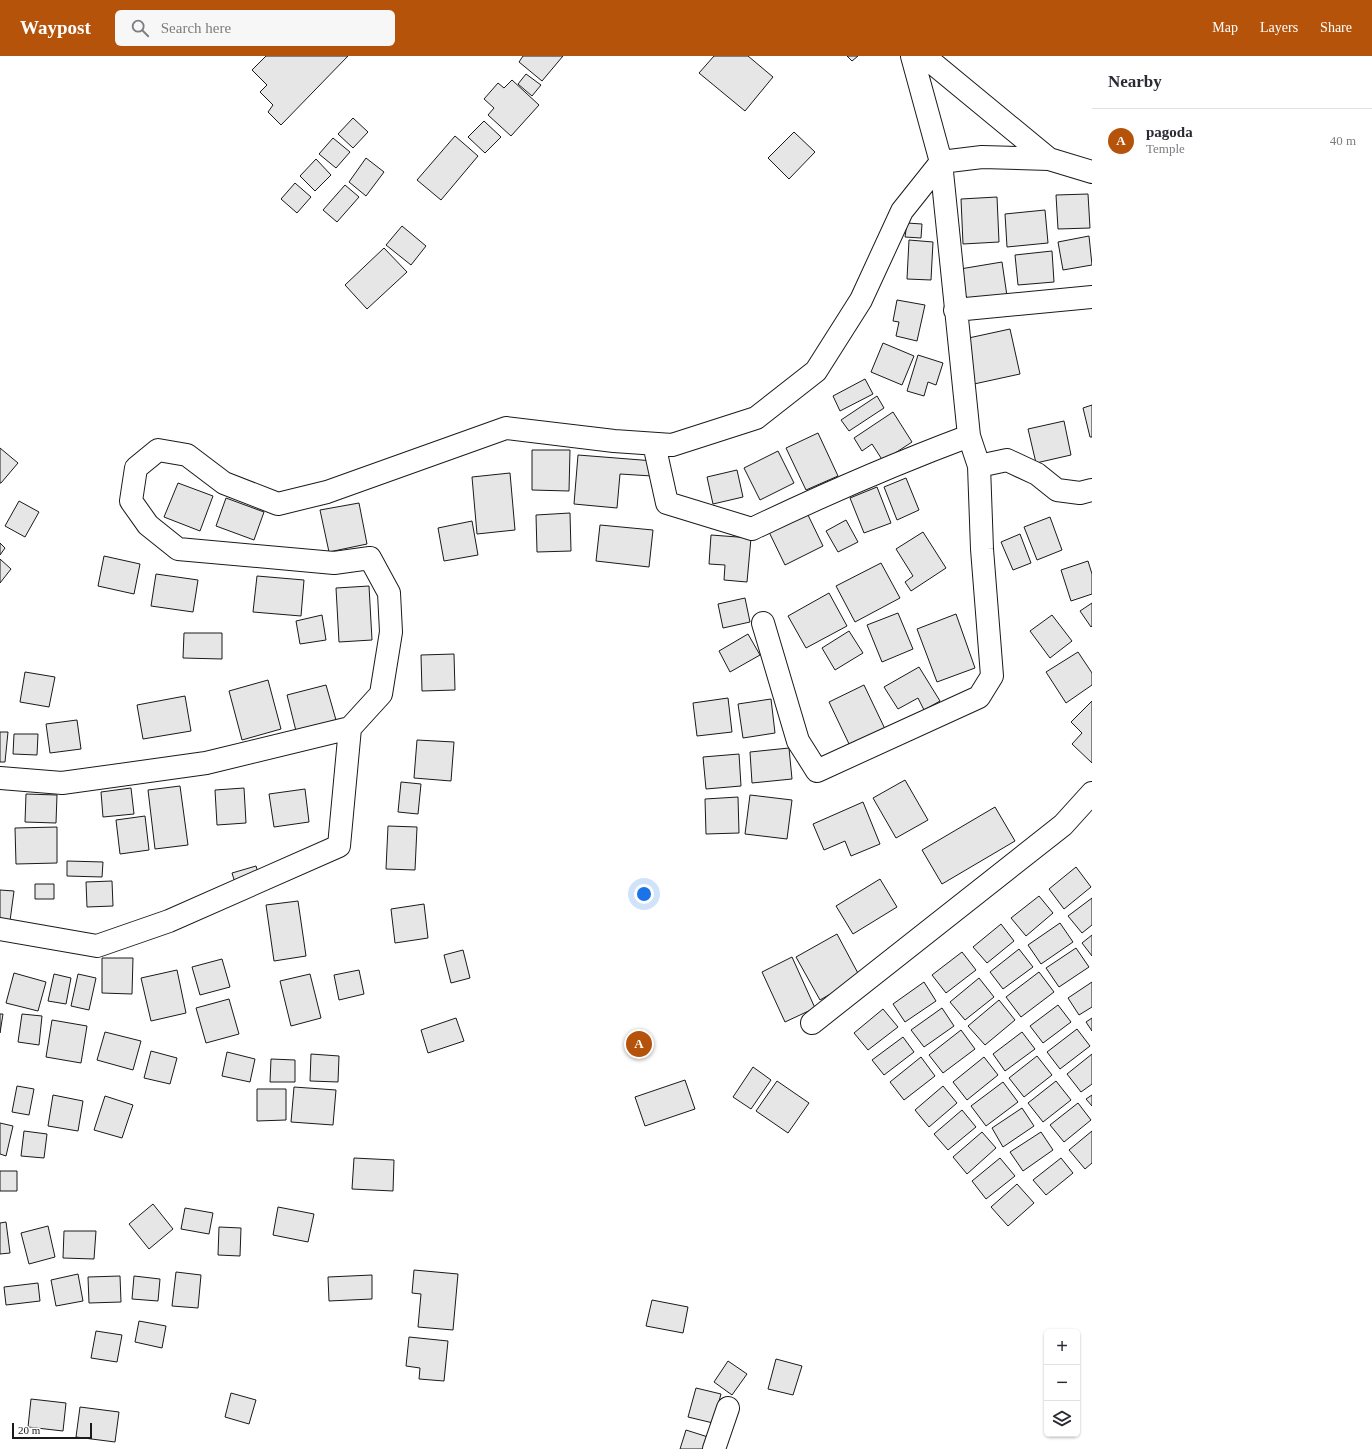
<!DOCTYPE html>
<html lang="en">
<head>
<meta charset="utf-8">
<style>
  :root { --surface:#fff; --page:#f7f7f7; --text:#2b2b33; --muted:#7c7c81; --line:#e1e1e2; --accent:#b45309 }
  body { margin:0; font-family:"Times New Roman",serif; background:var(--page); color:var(--text) }
  .controls { position:absolute; right:12px; bottom:12px; display:grid; overflow:hidden; border-radius:6px; box-shadow:0 1px 3px #0004 }
  .controls button { width:36px; height:36px; display:grid; place-items:center; padding:0; border:0; border-bottom:1px solid var(--line); background:var(--surface); color:var(--text); font:20px sans-serif }
  .scale { position:absolute; left:12px; bottom:10px; width:80px; box-sizing:border-box; padding-left:4px; border:2px solid #1a1a1a; border-top:0; font-size:11px; line-height:14px; white-space:nowrap; color:#1a1a1a; -webkit-text-stroke:3px #fff; paint-order:stroke }
  .you { position:absolute; left:644px; top:838px; width:14px; height:14px; margin:-10px; border:3px solid #fff; border-radius:50%; background:#1a73e8; box-shadow:0 0 0 6px #1a73e833 }
  .badge { display:grid; place-items:center; width:26px; height:26px; border-radius:50%; background:var(--accent); color:#fff; font-size:13px; font-weight:700 }
  .pin { position:absolute; translate:-50% -50%; border:2px solid #fff; box-shadow:0 1px 4px #0006 }
  .list { margin:0; padding:0; list-style:none }
  h2 { display:flex; justify-content:space-between; align-items:center; height:52px; margin:0; padding:0 16px; font-size:17px }
  h2 small { font-size:13px; font-weight:400; color:var(--muted) }
  .list li { display:grid; grid-template-columns:26px 1fr auto; gap:12px; align-items:center; box-sizing:border-box; height:64px; padding:0 16px; border-top:1px solid var(--line) }
  .list b { display:block; font-size:15px; white-space:nowrap }
  .list p { margin:0; font-size:13px; white-space:nowrap; color:var(--muted) }
  .list em { font-size:13px; font-style:normal; color:var(--muted) }
  .icon { flex:none; width:22px; height:22px; fill:none; stroke:currentColor; stroke-width:2; stroke-linecap:round; stroke-linejoin:round }
  .map { position:relative; flex:none; width:1092px; height:1393px; overflow:hidden }
  header { display:flex; align-items:center; gap:24px; box-sizing:border-box; height:56px; padding:0 20px; background:var(--accent); color:#fff }
  header strong { font-size:19px }
  nav { display:flex; gap:22px; margin-inline-start:auto; font-size:14px }
  .search { width:280px; height:36px; background:var(--page); display:flex; align-items:center; gap:10px; box-sizing:border-box; padding:0 14px; border-radius:6px; color:var(--muted); font-size:15px }
  main { display:flex }
  aside { flex:1; background:var(--surface) }
  .map>svg:first-child { display:block }
</style>
</head>
<body>
<header>
<strong>Waypost</strong>
<div class="search"><svg class="icon" aria-label="search" viewBox="0 0 24 24"><circle cx="10" cy="10" r="6"/><path d="M15 15l6 6"/></svg>Search here</div>
<nav><a>Map</a><a>Layers</a><a>Share</a></nav>
</header>
<main>
<div class="map">
<svg width="1092" height="1393" viewBox="0 0 1092 1393">
  <rect width="100%" height="100%" fill="#fff"/>
  <path fill="#e6e6e6" stroke="#1a1a1a" d="M266 0H348L281 69 268 56 273 49 260 36 267 29 252 14Z
    M523 0H563L542 25 519 6Z
    M714 0H748L773 21 745 55 699 17Z
    M847 0H858L852 5Z
    M526 18 541 29 532 40 518 28Z
    M512 24 539 49 511 80 488 59 494 52 484 43 498 27 504 32Z
    M353 62 368 76 353 92 338 78Z
    M484 65 501 81 485 97 468 81Z
    M794 76 815 96 789 123 768 102Z
    M455 80 478 100 441 144 417 124Z
    M333 82 350 96 336 112 319 98Z
    M366 102 384 116 366 140 349 126Z
    M316 103 331 119 315 135 300 120Z
    M295 127 311 141 297 157 281 143Z
    M345 129 359 141 337 166 323 154Z
    M1088 138 1090 172 1058 173 1056 139Z
    M997 141 999 186 963 188 961 143Z
    M1045 154 1048 187 1007 191 1005 158Z
    M907 167 922 168 921 182 905 181Z
    M402 170 426 190 411 209 386 189Z
    M1089 180 1092 209 1063 214 1058 186Z
    M909 184 933 186 931 224 907 223Z
    M384 192 407 216 367 253 345 229Z
    M1052 195 1054 226 1018 229 1015 199Z
    M1002 206 1007 240 966 247 960 213Z
    M897 244 925 249 917 285 896 280 899 266 893 265Z
    M1010 273 1020 318 974 328 964 283Z
    M883 287 914 300 902 329 871 316Z
    M918 299 943 307 936 329 928 326 924 340 907 335Z
    M865 323 873 338 840 355 833 340Z
    M877 340 884 352 849 375 841 364Z
    M1092 349V381H1090L1083 352Z
    M893 356 912 386 883 405 872 388 862 395 854 382Z
    M1064 365 1071 399 1036 407 1028 373Z
    M818 377 838 420 806 434 786 392Z
    M0 392 18 407 1 427H0Z
    M532 394H570L569 435 532 434Z
    M778 395 794 427 760 444 744 412Z
    M578 399 654 405 652 420 620 418 617 452 574 448Z
    M737 414 743 441 713 448 707 421Z
    M510 417 515 474 477 478 472 421Z
    M906 422 919 454 897 464 884 431Z
    M178 427 213 440 200 475 164 461Z
    M877 431 891 467 864 477 850 442Z
    M226 442 264 456 254 484 216 470Z
    M19 445 39 456 25 481 5 470Z
    M359 447 367 488 329 496 320 454Z
    M570 457 571 495 537 496 536 459Z
    M807 457 823 490 785 509 769 476Z
    M1050 461 1062 494 1037 504 1024 471Z
    M846 464 858 486 838 496 826 475Z
    M472 465 478 499 444 505 438 472Z
    M600 469 653 474 649 511 596 505Z
    M923 476 946 512 911 535 905 526 913 520 896 493Z
    M1020 478 1031 507 1013 514 1001 486Z
    M711 479 751 482 747 526 724 524 725 509 709 508Z
    M0 487 5 492 0 499Z
    M104 500 140 508 134 538 98 530Z
    M0 503 11 513 0 527Z
    M1088 505 1092 518V538L1071 545 1061 514Z
    M881 507 900 542 855 566 836 530Z
    M156 518 198 524 193 556 151 550Z
    M257 520 304 524 301 560 253 556Z
    M369 530 372 584 339 586 336 532Z
    M829 537 847 570 806 592 788 560Z
    M745 542 750 566 723 572 718 548Z
    M1092 547V570L1091 571 1080 555Z
    M898 557 913 593 882 606 867 569Z
    M956 558 975 612 937 626 917 573Z
    M322 559 326 584 300 588 296 565Z
    M1052 559 1072 585 1050 602 1030 575Z
    M849 575 863 597 835 614 822 592Z
    M184 577H222V603L183 602Z
    M748 578 760 599 730 616 719 595Z
    M1078 596 1092 617V629L1066 647 1046 616Z
    M454 598 455 634 422 635 421 599Z
    M919 611 940 645 924 654 918 642 898 653 884 631Z
    M25 616 55 621 49 651 20 646Z
    M268 624 281 673 242 684 229 635Z
    M326 629 336 664 296 675 287 639Z
    M864 629 885 673 850 690 829 646Z
    M185 640 191 675 143 683 137 649Z
    M728 642 732 676 697 680 693 647Z
    M771 643 775 677 743 682 738 648Z
    M1092 645V707L1072 688 1082 677 1071 666Z
    M77 664 81 693 50 697 46 668Z
    M0 676H8L5 706H0Z
    M14 678H38L37 699 13 698Z
    M417 684 454 686 451 725 414 722Z
    M789 692 792 723 752 727 750 696Z
    M739 698 741 730 706 733 703 701Z
    M905 724 928 764 896 782 873 742Z
    M401 726 421 728 418 758 398 756Z
    M180 730 188 789 155 793 148 734Z
    M131 732 134 758 103 761 101 736Z
    M244 732 246 767 217 769 215 734Z
    M305 733 309 766 274 771 269 738Z
    M26 738 57 739 56 767 25 766Z
    M750 739 792 744 787 783 745 778Z
    M738 741 739 777 706 778 705 743Z
    M863 746 880 788 851 800 845 785 824 794 813 768Z
    M995 751 1015 785 942 828 922 794Z
    M145 760 149 794 120 798 116 764Z
    M388 770 417 771 415 814 386 813Z
    M57 771V807L16 808 15 772Z
    M67 805 103 806 102 821 67 820Z
    M256 810 260 823 236 830 232 817Z
    M1076 811 1091 831 1064 853 1049 833Z
    M880 823 897 851 853 878 836 850Z
    M112 825 113 850 87 851 86 826Z
    M35 828H54V843H35Z
    M0 834 14 835 10 865 0 864Z
    M1039 840 1053 857 1026 880 1011 862Z
    M1092 842V869L1082 877 1068 860Z
    M298 845 306 900 274 905 266 849Z
    M424 848 428 882 395 887 391 853Z
    M1060 867 1073 886 1041 908 1028 889Z
    M1001 868 1014 885 987 907 973 891Z
    M837 878 860 921 820 944 796 901Z
    M1092 879V900L1082 887Z
    M1076 892 1089 911 1059 931 1046 912Z
    M1019 893 1033 911 1003 933 990 916Z
    M463 894 470 922 451 927 444 899Z
    M962 896 976 914 946 937 932 919Z
    M792 901 815 952 785 966 762 916Z
    M102 902H133L132 938 102 937Z
    M222 903 230 931 200 939 192 911Z
    M177 914 186 957 151 965 141 922Z
    M359 914 364 938 339 944 334 919Z
    M1039 916 1054 936 1021 961 1006 941Z
    M14 917 46 926 38 955 6 947Z
    M54 918 71 922 66 948 48 945Z
    M78 918 96 922 89 954 71 950Z
    M310 918 321 962 291 970 280 925Z
    M979 922 994 941 965 964 950 946Z
    M924 926 936 945 905 966 893 948Z
    M1092 926V951L1079 959 1068 942Z
    M229 943 239 978 206 987 196 952Z
    M999 944 1015 964 985 989 968 970Z
    M1058 949 1071 966 1043 987 1030 970Z
    M942 952 954 970 924 991 911 974Z
    M883 953 898 971 868 994 854 977Z
    M0 958H3L0 977Z
    M22 958 42 960 39 989 18 986Z
    M456 962 464 985 428 997 421 974Z
    M1092 962V975L1086 966Z
    M52 964 87 970 81 1007 46 1001Z
    M1077 973 1090 990 1060 1013 1047 996Z
    M961 974 975 993 943 1017 929 999Z
    M105 976 141 985 133 1014 97 1004Z
    M1022 976 1035 993 1005 1015 993 998Z
    M903 981 914 996 884 1019 872 1004Z
    M151 995 177 1002 170 1028 144 1022Z
    M227 996 255 1003 250 1026 222 1020Z
    M311 998 339 1000 338 1026 310 1025Z
    M1092 998V1028L1081 1036 1067 1018Z
    M1037 1000 1052 1019 1024 1041 1009 1022Z
    M921 1001 935 1020 904 1044 890 1026Z
    M984 1001 998 1019 967 1044 953 1026Z
    M271 1003 295 1004V1026H270Z
    M753 1011 771 1024 751 1053 733 1041Z
    M685 1024 695 1053 645 1070 635 1041Z
    M777 1025 809 1047 788 1077 756 1055Z
    M1056 1025 1071 1044 1043 1066 1028 1047Z
    M1003 1026 1018 1046 986 1070 971 1050Z
    M17 1030 34 1033 29 1059 12 1056Z
    M943 1030 957 1047 929 1071 915 1054Z
    M294 1031 336 1034 333 1069 291 1066Z
    M257 1033H286V1064L257 1065Z
    M53 1039 83 1045 78 1075 48 1070Z
    M1092 1039V1050L1086 1043Z
    M105 1040 133 1049 122 1082 94 1074Z
    M1078 1047 1091 1064 1064 1086 1050 1069Z
    M1022 1052 1034 1070 1003 1091 992 1072Z
    M962 1054 976 1071 948 1094 934 1078Z
    M0 1067 13 1070 6 1100 0 1098Z
    M24 1075 47 1078 44 1102 21 1100Z
    M1092 1075V1107L1085 1113 1069 1094Z
    M982 1076 996 1092 967 1118 953 1101Z
    M1041 1076 1053 1094 1023 1115 1010 1096Z
    M354 1102 394 1104 393 1135 352 1133Z
    M1000 1102 1015 1120 986 1143 972 1125Z
    M1061 1102 1073 1117 1046 1139 1033 1124Z
    M0 1115H17V1135H0Z
    M1017 1128 1034 1147 1008 1170 991 1151Z
    M153 1148 173 1173 149 1193 129 1168Z
    M278 1151 314 1158 308 1186 273 1179Z
    M185 1152 213 1157 209 1178 181 1173Z
    M6 1166 10 1197 0 1198V1167Z
    M48 1170 55 1201 29 1208 21 1177Z
    M219 1171 241 1172 240 1200 218 1199Z
    M64 1175H96L94 1203 63 1202Z
    M414 1214 458 1218 453 1274 418 1271 421 1238 412 1237Z
    M176 1216 201 1219 198 1252 172 1250Z
    M78 1218 83 1245 56 1250 51 1224Z
    M372 1219V1243L329 1245 328 1221Z
    M120 1220 121 1246 89 1247 88 1221Z
    M134 1220 160 1223 158 1245 132 1243Z
    M38 1227 40 1245 6 1249 4 1231Z
    M652 1244 688 1251 683 1277 646 1270Z
    M139 1265 166 1270 162 1292 135 1286Z
    M96 1275 122 1279 117 1306 91 1302Z
    M409 1281 448 1285 444 1325 419 1323 420 1312 406 1310Z
    M776 1303 802 1310 793 1339 768 1333Z
    M728 1305 747 1318 732 1339 714 1326Z
    M696 1332 721 1338 713 1367 688 1361Z
    M231 1337 256 1344 249 1368 225 1361Z
    M31 1343 66 1347 63 1375 28 1371Z
    M80 1351 119 1356 115 1386 76 1381Z
    M686 1374 708 1381 705 1393H680Z"/>
  <g fill="none" stroke-linecap="round" stroke-linejoin="round">
    <g stroke="#1a1a1a" stroke-width="24">
      <path id="minor" d="M924 0 1049 103 1092 116
        M955 254 1092 241
        M654 388 667 447 752 473C823 439 894 408 969 380
        M979 410 1007 404 1037 418 1057 434 1080 437 1092 434
        M763 567 798 685 817 715 979 641 992 620 982 493 979 410 969 380 941 106 912 0
        M0 722 62 727 206 707 350 672 381 638 391 576 389 537 370 502 334 507 178 493 148 469 131 445 136 412 158 394 187 399 224 427 278 448 327 436 506 372 614 385 672 389 756 362 816 315 861 244 902 155 941 106 982 101 1049 103
        M0 873 97 890 169 865 339 790 350 672
        M812 967 1063 769 1092 737
        M714 1393 728 1352"/>
    </g>
    <use href="#minor" stroke="#fff" stroke-width="22"/>
  </g>
</svg>
<div class="controls">
<button>+</button>
<button>−</button>
<button><svg class="icon" aria-label="layers" viewBox="0 0 24 24"><path d="M12 4l9 5-9 5-9-5zM3 14l9 5 9-5"/></svg></button>
</div>
<div class="scale">20 m</div>
<div class="you"></div>
<div class="pin badge" style="left:639px;top:988px">A</div>
</div>
<aside>
<h2>Nearby<small></small></h2>
<ul class="list">
<li><span class="badge">A</span><div><b>pagoda</b><p>Temple</p></div><em>40 m</em></li>
</ul>
</aside>
</main>
</body>
</html>
